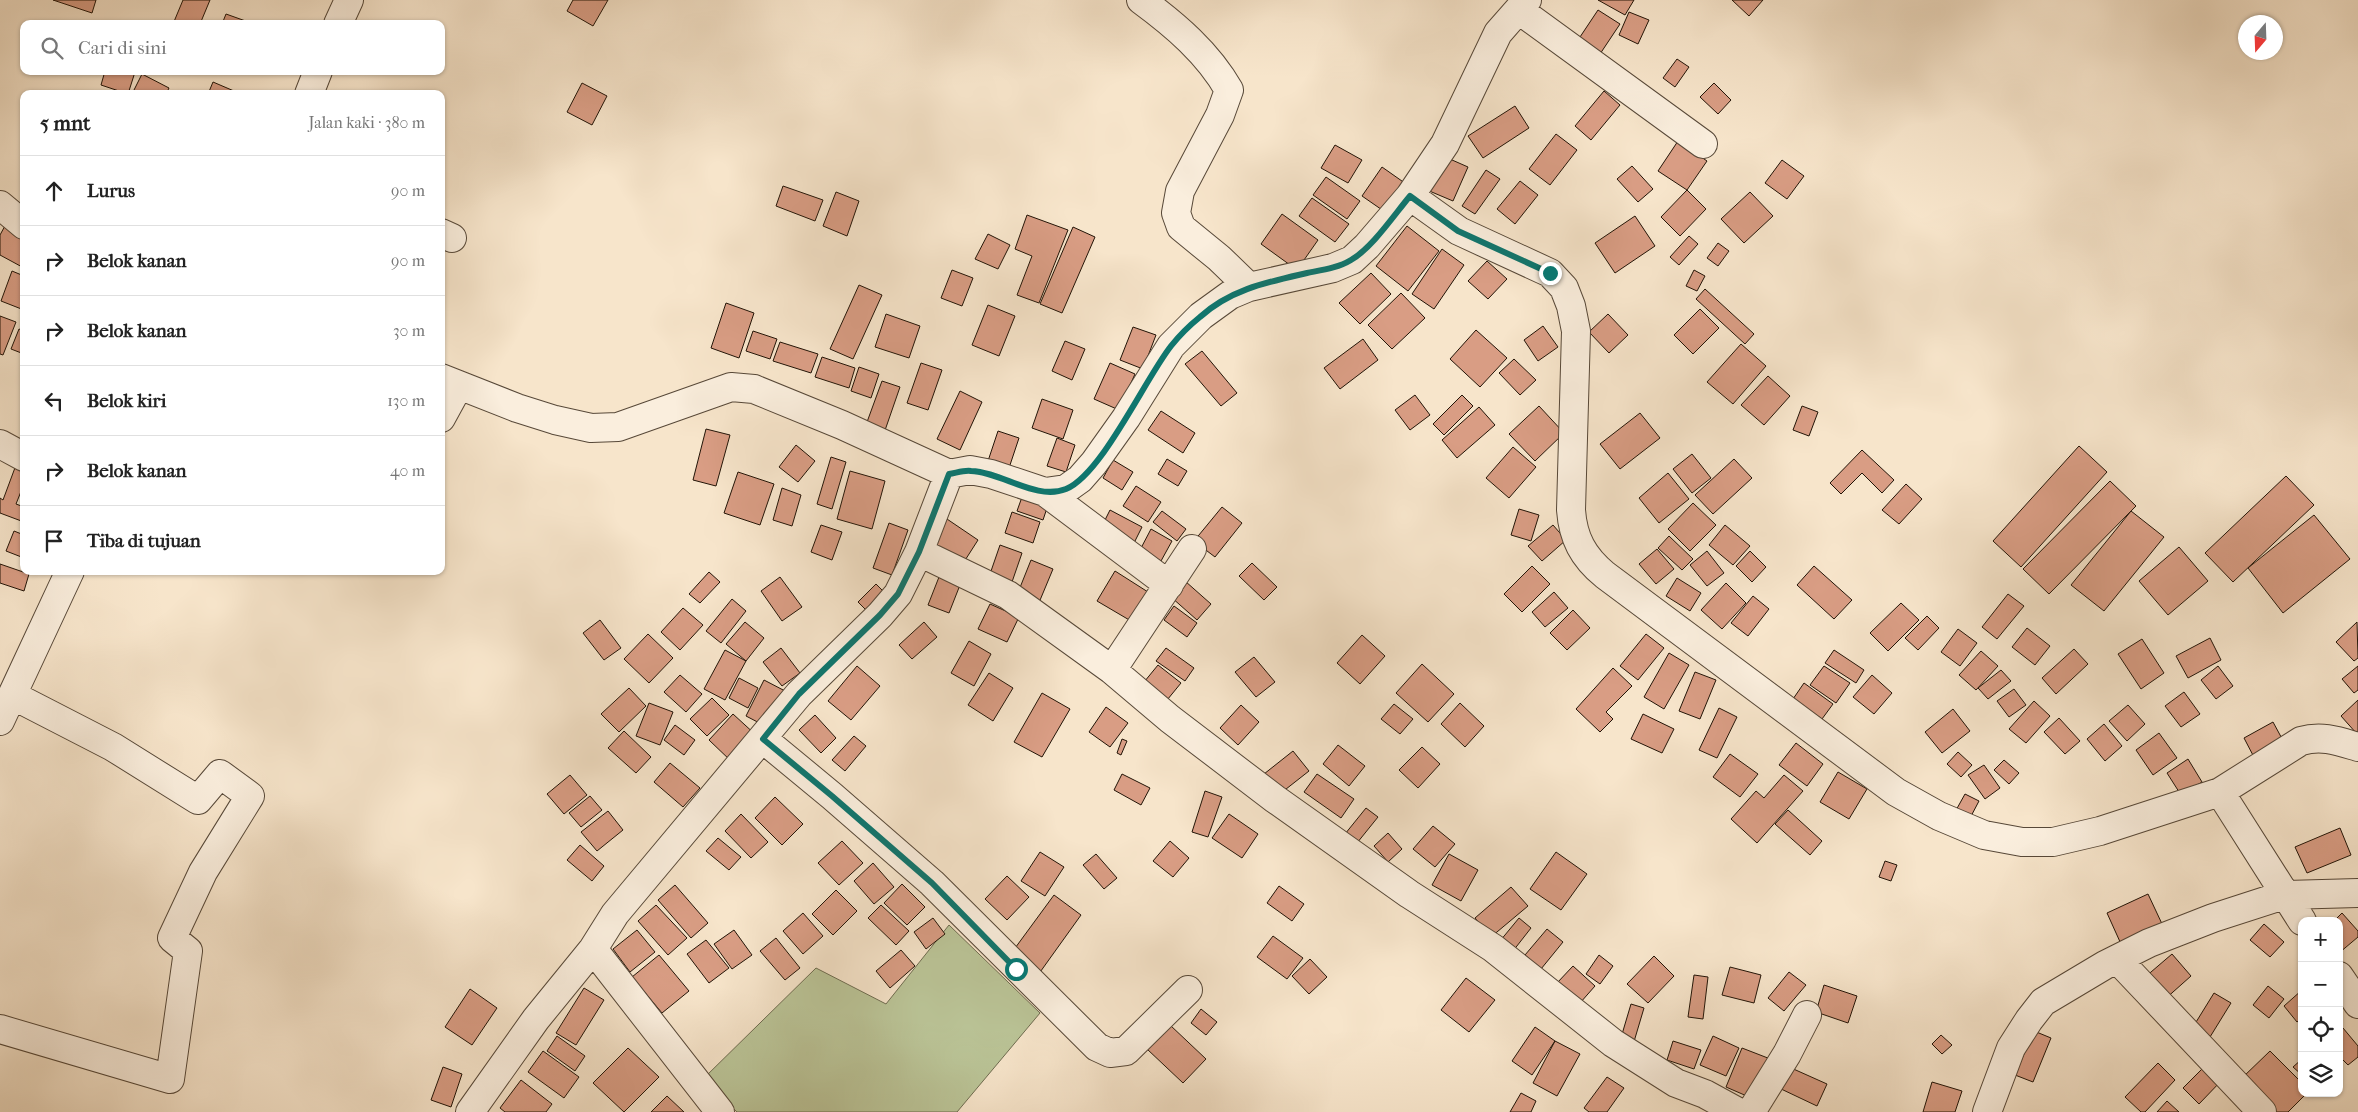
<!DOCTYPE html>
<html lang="id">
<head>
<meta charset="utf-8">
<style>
  :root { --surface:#fff; --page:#f2f2f2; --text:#222; --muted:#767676; --line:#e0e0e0 }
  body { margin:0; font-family:"IM FELL French Canon",serif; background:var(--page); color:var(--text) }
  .controls { position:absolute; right:15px; bottom:15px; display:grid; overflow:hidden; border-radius:10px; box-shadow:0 1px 4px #0004 }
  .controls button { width:45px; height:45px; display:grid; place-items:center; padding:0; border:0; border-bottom:1px solid var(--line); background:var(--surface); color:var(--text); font:25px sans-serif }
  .compass { position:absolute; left:2238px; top:15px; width:45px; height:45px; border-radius:50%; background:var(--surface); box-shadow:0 1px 4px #0004; rotate:199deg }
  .stop { position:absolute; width:15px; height:15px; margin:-11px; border:4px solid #0f766e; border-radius:50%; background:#fff }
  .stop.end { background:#0f766e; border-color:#fff; box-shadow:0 1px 5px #0008 }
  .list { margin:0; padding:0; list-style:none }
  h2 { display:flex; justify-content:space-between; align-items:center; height:65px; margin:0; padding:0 20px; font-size:21px }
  h2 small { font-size:16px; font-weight:400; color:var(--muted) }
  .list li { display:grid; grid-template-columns:32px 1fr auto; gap:15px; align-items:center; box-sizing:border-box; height:70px; padding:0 20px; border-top:1px solid var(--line) }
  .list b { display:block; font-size:19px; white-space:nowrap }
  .list em { font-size:16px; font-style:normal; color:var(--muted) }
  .icon { flex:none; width:28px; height:28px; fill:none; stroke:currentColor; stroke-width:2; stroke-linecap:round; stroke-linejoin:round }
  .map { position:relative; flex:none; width:2358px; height:1112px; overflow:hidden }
  .search { position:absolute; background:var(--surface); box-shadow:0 1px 4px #0004; left:20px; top:20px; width:425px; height:55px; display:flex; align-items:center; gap:12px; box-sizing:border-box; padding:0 18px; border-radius:10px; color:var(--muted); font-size:19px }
  .panel { position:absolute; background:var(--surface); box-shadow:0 1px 4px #0004; left:20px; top:90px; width:425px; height:485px; border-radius:10px }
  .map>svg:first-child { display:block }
</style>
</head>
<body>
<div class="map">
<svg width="2358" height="1112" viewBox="0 0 2358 1112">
  <rect width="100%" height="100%" fill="#f7e5cb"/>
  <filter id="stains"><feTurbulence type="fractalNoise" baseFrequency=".004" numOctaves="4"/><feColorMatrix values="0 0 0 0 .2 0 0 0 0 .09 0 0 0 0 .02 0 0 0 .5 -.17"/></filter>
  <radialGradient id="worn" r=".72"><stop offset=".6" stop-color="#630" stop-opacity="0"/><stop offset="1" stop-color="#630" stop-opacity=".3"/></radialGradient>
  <path fill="#bbc598" stroke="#6e6c50" d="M949 925 1040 1013 957 1112H737L703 1079 816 968 886 1004Z"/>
  <path fill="#d99d84" stroke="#221407" d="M53 0H96L92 13Z
    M183 0H210L200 24H173Z
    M573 0H608L593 26 567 11Z
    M1598 0H1634L1625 15Z
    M1732 0H1763L1749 16Z
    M1598 10 1620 24 1598 57 1576 43Z
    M1629 12 1649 20 1638 44 1619 35Z
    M226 14 254 24H222Z
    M1677 59 1689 67 1675 87 1663 78Z
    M105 71 135 72 128 94 101 85Z
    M142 74 169 88 166 94H132Z
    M213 82 241 94H208Z
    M582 83 607 96 592 125 567 112Z
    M1714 83 1731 100 1718 114 1700 97Z
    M1604 91 1620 105 1591 140 1575 126Z
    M1515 106 1529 128 1483 158 1468 136Z
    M1556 134 1577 150 1550 185 1529 169Z
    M1678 141 1707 161 1687 190 1658 171Z
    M1335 145 1362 160 1348 183 1321 168Z
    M1443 156 1468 167 1453 201 1427 190Z
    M1782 160 1804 176 1787 199 1765 183Z
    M1632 166 1653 189 1638 202 1617 179Z
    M1382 167 1409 186 1388 214 1362 196Z
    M1486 170 1500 179 1475 214 1462 206Z
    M1326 177 1360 201 1347 219 1313 195Z
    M1520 181 1538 195 1515 224 1497 209Z
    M783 186 823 200 815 221 776 206Z
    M1687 190 1706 209 1680 236 1661 217Z
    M836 192 859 201 847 236 823 226Z
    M1750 192 1773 216 1744 243 1721 219Z
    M1312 198 1349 224 1335 242 1299 216Z
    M1282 214 1318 240 1297 270 1261 244Z
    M1027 215 1068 230 1039 303 1017 295 1032 256 1015 249Z
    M1635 216 1655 246 1615 273 1595 243Z
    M6 224 24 234V268L0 255V235Z
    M1407 226 1439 251 1408 291 1376 266Z
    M1073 227 1095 237 1062 313 1040 304Z
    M988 234 1010 245 998 269 975 259Z
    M1689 236 1698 244 1679 265 1670 257Z
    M1718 243 1729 251 1718 266 1707 258Z
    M1442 249 1464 265 1434 309 1412 294Z
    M1487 261 1507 279 1488 299 1468 281Z
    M952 270 973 278 962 306 941 298Z
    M1694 270 1705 276 1697 291 1686 286Z
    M12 271 24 276V310L1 301Z
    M1371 273 1391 294 1360 324 1339 303Z
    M859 285 882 295 853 359 830 349Z
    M1705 289 1754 334 1745 344 1696 299Z
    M1401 293 1425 318 1392 349 1368 325Z
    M726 303 754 313 739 358 711 348Z
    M988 305 1015 316 999 356 972 345Z
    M1700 309 1719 328 1693 354 1674 335Z
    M886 314 920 326 909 358 875 347Z
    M1608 314 1628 335 1609 353 1589 332Z
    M0 316 16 322 3 355 0 354Z
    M1543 326 1558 347 1538 361 1524 340Z
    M1133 327 1156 335 1143 369 1120 360Z
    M19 329 24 331V354L11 349Z
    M1476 330 1507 358 1480 387 1450 359Z
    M753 331 777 339 770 359 746 351Z
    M1363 339 1378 360 1340 389 1324 368Z
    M1065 341 1085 349 1072 380 1052 371Z
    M780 342 818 354 811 373 773 361Z
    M1741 344 1766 366 1733 404 1707 382Z
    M1202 351 1237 393 1221 406 1185 364Z
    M822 357 855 368 849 388 815 377Z
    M1514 359 1536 380 1520 395 1499 373Z
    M921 363 942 370 928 410 907 403Z
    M1110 363 1135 374 1119 410 1094 399Z
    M859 367 879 374 871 398 851 391Z
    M1768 376 1790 396 1764 425 1741 405Z
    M882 381 900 387 882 439 863 433Z
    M960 391 982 402 960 450 937 439Z
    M1415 395 1430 415 1410 430 1395 410Z
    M1462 395 1473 406 1444 435 1433 424Z
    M1042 399 1073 410 1063 439 1032 428Z
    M1539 406 1564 433 1535 461 1509 434Z
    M1802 406 1818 412 1809 436 1793 430Z
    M1479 407 1495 425 1457 458 1442 440Z
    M1161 411 1195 433 1183 453 1148 430Z
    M1640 413 1660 438 1620 469 1600 444Z
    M706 429 730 435 716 486 693 480Z
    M998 431 1019 438 1008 471 987 464Z
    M1057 438 1075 445 1066 472 1047 466Z
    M796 445 815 461 798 482 779 467Z
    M2079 446 2107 472 2021 567 1993 541Z
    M1513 447 1536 467 1509 498 1486 478Z
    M1862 450 1894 480 1882 493 1862 473 1841 494 1830 483Z
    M1692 454 1711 478 1692 493 1673 469Z
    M831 457 846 462 832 509 817 504Z
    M1167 459 1187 471 1178 486 1158 474Z
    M1734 459 1752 478 1713 514 1695 495Z
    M1113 460 1133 472 1122 490 1103 478Z
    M16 465 24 468V484L16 504 24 507V522L0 513V498L3 500Z
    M850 471 885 481 872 529 837 519Z
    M738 472 774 484 760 525 724 513Z
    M1668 473 1689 499 1659 523 1639 498Z
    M2286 476 2314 505 2233 582 2205 553Z
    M2110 481 2136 506 2049 594 2023 569Z
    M1906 484 1922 499 1899 524 1882 510Z
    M1136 486 1161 502 1148 522 1123 506Z
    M782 488 801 495 792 526 773 520Z
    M1022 497 1048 505 1043 520 1017 511Z
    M1693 503 1716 525 1690 551 1668 529Z
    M1222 507 1242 523 1215 557 1194 541Z
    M1519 509 1539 515 1531 541 1511 535Z
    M1110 510 1142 527 1134 543 1102 526Z
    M1162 511 1186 529 1177 541 1153 522Z
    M2131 511 2164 537 2104 611 2071 585Z
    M1012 512 1040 522 1033 543 1005 533Z
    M2314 515 2350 559 2283 613 2248 568Z
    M944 517 978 540 962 565 927 543Z
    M889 523 908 530 892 575 873 568Z
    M821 525 842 532 832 560 811 552Z
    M1553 525 1566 540 1542 561 1528 546Z
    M1725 525 1750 546 1733 565 1709 545Z
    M1151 529 1172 541 1161 561 1140 550Z
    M14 531 24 535V558L6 551Z
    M1669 536 1693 559 1682 570 1658 548Z
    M1000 545 1022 553 1012 582 990 574Z
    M2179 547 2208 581 2168 615 2139 581Z
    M1657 549 1674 569 1656 584 1639 564Z
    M1707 551 1724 573 1707 586 1690 565Z
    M1750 551 1766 567 1752 582 1736 566Z
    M1031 560 1053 569 1038 605 1017 595Z
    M1252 563 1277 587 1264 600 1239 576Z
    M0 564 29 574 24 591 0 583Z
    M1532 566 1550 584 1522 612 1504 594Z
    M1814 566 1852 600 1834 619 1797 585Z
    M1115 571 1148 592 1131 621 1097 601Z
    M709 572 720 582 700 603 689 594Z
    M780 577 802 607 782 621 761 591Z
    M939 577 960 585 949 613 928 605Z
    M1677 578 1701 593 1690 611 1666 596Z
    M1185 581 1211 604 1197 620 1171 597Z
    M1726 583 1746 603 1722 629 1701 610Z
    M876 584 889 597 872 616 858 602Z
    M1554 592 1568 608 1545 627 1532 612Z
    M2008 594 2024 606 1997 639 1982 627Z
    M1753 596 1769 609 1748 636 1731 623Z
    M732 599 746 611 721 643 706 631Z
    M1901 603 1919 620 1888 651 1870 633Z
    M990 604 1019 617 1007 642 978 629Z
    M1174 606 1197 623 1187 637 1164 620Z
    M683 608 703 625 680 650 661 632Z
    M1573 610 1590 628 1567 650 1550 633Z
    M1927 616 1939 628 1918 650 1905 638Z
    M600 620 621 648 604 660 583 633Z
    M745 622 764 638 746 661 726 644Z
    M924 622 937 637 912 659 899 645Z
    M2357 622 2358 658 2354 661 2336 642Z
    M2027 628 2050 646 2035 665 2012 647Z
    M1958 629 1977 643 1960 666 1941 652Z
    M648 634 673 658 649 683 624 659Z
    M1646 634 1664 648 1638 680 1620 666Z
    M1362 635 1385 656 1360 684 1337 663Z
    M2210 638 2221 660 2188 678 2176 656Z
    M2142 639 2164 673 2141 689 2118 654Z
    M969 641 991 654 974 686 951 673Z
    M781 648 800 673 782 686 763 662Z
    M1166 648 1194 668 1185 681 1156 661Z
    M2074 649 2088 664 2056 694 2042 678Z
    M725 650 746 661 725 700 704 689Z
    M1834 650 1864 670 1856 683 1825 663Z
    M1981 651 1998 666 1976 690 1959 675Z
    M1669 653 1689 665 1664 709 1644 697Z
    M1254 657 1275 682 1256 697 1235 672Z
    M1422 664 1454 694 1428 722 1396 693Z
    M1158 665 1181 683 1163 705 1140 687Z
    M857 666 880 686 851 720 828 701Z
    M1824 666 1850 683 1836 703 1810 685Z
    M2218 666 2233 686 2216 699 2201 680Z
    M2358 666V690L2354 693 2342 679Z
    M1613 668 1632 686 1606 712 1613 719 1600 732 1576 709Z
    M2001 670 2011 681 1988 699 1978 688Z
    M1695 672 1716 680 1700 719 1679 711Z
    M989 673 1013 688 993 721 968 705Z
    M680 675 702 694 686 712 664 692Z
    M1872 675 1892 693 1874 714 1853 697Z
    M739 678 758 688 748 708 729 698Z
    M764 680 787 692 769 728 746 716Z
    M1804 683 1833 704 1822 719 1793 699Z
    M629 688 646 706 619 732 601 714Z
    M2014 689 2026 705 2009 717 1997 701Z
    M2184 692 2200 714 2181 727 2165 706Z
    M1042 693 1070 709 1042 757 1014 742Z
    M712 698 729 715 707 736 690 719Z
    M2358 700V733L2357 734 2341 716Z
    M2034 701 2050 716 2026 743 2009 729Z
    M649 703 673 712 660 745 636 736Z
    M1460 703 1484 726 1465 747 1441 724Z
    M1394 704 1413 719 1400 734 1381 719Z
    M1241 705 1259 722 1238 745 1220 728Z
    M2128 705 2145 724 2127 741 2109 721Z
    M1106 707 1128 723 1110 747 1089 732Z
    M1719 708 1737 717 1717 758 1699 750Z
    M1953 709 1970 731 1942 753 1925 732Z
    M733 714 757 736 732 762 709 740Z
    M1643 714 1674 729 1662 753 1631 739Z
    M815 715 836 738 821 753 799 730Z
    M2059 718 2080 741 2065 754 2044 732Z
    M2273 722 2286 746 2256 761 2244 738Z
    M2104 724 2122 746 2105 761 2087 739Z
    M675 725 695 740 684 755 664 740Z
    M624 731 651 757 636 773 608 748Z
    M2159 733 2177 758 2153 775 2136 750Z
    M854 736 866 746 845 771 832 760Z
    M1122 739 1127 741 1121 755 1117 753Z
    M1796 743 1823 764 1807 786 1779 765Z
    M1338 745 1365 766 1349 786 1323 764Z
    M1422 747 1440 764 1418 788 1399 770Z
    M1293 751 1309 771 1281 793 1264 774Z
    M1958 752 1972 765 1961 777 1947 764Z
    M1730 754 1758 774 1740 797 1713 777Z
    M2188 759 2202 782 2181 795 2167 773Z
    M2004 760 2019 773 2009 784 1994 770Z
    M670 763 700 788 683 807 654 782Z
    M1984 765 2000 788 1985 799 1968 775Z
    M1838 772 1867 789 1849 819 1820 802Z
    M1122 774 1150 788 1141 805 1114 790Z
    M1317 774 1354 799 1341 818 1304 792Z
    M570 775 587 795 564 814 547 794Z
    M1784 775 1803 791 1757 843 1731 819 1756 791 1764 798Z
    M1205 791 1222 797 1208 837 1192 832Z
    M1965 794 1979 801 1969 820 1955 812Z
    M590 796 602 810 581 827 569 813Z
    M775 797 803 824 782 845 755 818Z
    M1366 808 1378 817 1357 843 1345 834Z
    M1788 810 1822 841 1810 855 1775 824Z
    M608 811 623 830 597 851 581 832Z
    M741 814 768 842 751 858 725 831Z
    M1229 814 1258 834 1242 858 1212 838Z
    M1433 826 1455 844 1435 867 1413 849Z
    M2340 828 2351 855 2307 873 2295 847Z
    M1388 833 1402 849 1388 862 1374 846Z
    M718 838 741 857 729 870 706 851Z
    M842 841 863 863 839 885 818 863Z
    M1170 841 1189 858 1173 877 1153 861Z
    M580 845 604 866 592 881 567 860Z
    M1040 852 1064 867 1045 896 1021 881Z
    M1556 852 1587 874 1561 910 1530 889Z
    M1096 854 1117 878 1104 889 1083 865Z
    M1449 854 1478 870 1461 901 1432 885Z
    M1885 861 1897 865 1891 881 1879 877Z
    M873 863 894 887 874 904 854 881Z
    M1007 876 1029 897 1007 920 985 899Z
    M902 884 925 907 907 925 884 903Z
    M675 885 708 923 691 938 658 900Z
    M1279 886 1304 904 1292 921 1267 903Z
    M1511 887 1528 906 1491 937 1475 918Z
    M836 890 857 911 833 935 812 914Z
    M2148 894 2163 926 2121 944 2107 913Z
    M1054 895 1081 915 1038 975 1010 955Z
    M656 905 687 938 668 955 638 921Z
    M881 905 909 931 896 945 868 918Z
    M803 913 823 936 803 954 783 931Z
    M2342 913 2358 931V937L2339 953V921H2334Z
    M933 918 945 934 926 949 914 932Z
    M1519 918 1531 928 1513 951 1500 941Z
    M2264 924 2284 942 2270 957 2250 940Z
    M1547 929 1563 942 1541 969 1525 955Z
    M637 930 655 952 630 972 613 949Z
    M734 930 752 955 732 969 714 944Z
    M1273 936 1303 958 1287 979 1257 957Z
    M776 938 800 968 785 980 760 951Z
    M706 940 729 968 709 983 687 954Z
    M901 950 915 966 890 988 876 971Z
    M2172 954 2191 976 2164 1000 2144 978Z
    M659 955 689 991 662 1013 632 977Z
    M1599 955 1613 966 1600 984 1586 974Z
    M1654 956 1674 976 1648 1003 1627 984Z
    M1310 959 1327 977 1309 994 1292 976Z
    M1573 966 1595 986 1580 1003 1557 983Z
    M1730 967 1761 975 1754 1003 1722 995Z
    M1789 972 1806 985 1784 1011 1768 998Z
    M1694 975 1708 977 1703 1019 1688 1017Z
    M1466 978 1495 1000 1469 1032 1441 1010Z
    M1824 985 1857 996 1848 1023 1816 1012Z
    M2268 986 2284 999 2269 1018 2253 1005Z
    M584 988 604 1000 576 1045 556 1033Z
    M470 989 497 1008 472 1045 445 1027Z
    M2302 990V1018L2297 1022 2284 1006Z
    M2214 993 2231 1003 2210 1037 2193 1027Z
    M1631 1004 1644 1008 1633 1045 1620 1041Z
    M1201 1009 1217 1022 1206 1035 1191 1023Z
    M1170 1025 1206 1059 1183 1083 1147 1049Z
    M1535 1027 1555 1041 1532 1075 1512 1061Z
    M2343 1028 2358 1046V1057L2348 1065 2339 1056V1031Z
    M2034 1031 2051 1038 2033 1082 2015 1075Z
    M1941 1035 1952 1045 1942 1054 1932 1044Z
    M557 1036 585 1056 575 1071 547 1051Z
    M1713 1036 1739 1048 1726 1076 1700 1065Z
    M1555 1041 1580 1054 1557 1096 1533 1083Z
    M1673 1041 1701 1050 1694 1069 1667 1060Z
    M628 1048 659 1077 624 1112 593 1083Z
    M1742 1048 1773 1060 1756 1100 1726 1087Z
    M543 1051 579 1077 564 1098 528 1072Z
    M2270 1051 2302 1083V1093H2307L2288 1112H2274L2242 1078Z
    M2302 1059V1075L2293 1067Z
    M2158 1063 2175 1080 2145 1112H2141L2125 1097Z
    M2207 1064 2223 1079 2199 1104 2183 1088Z
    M443 1067 462 1074 451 1107 431 1100Z
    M1789 1067 1827 1084 1817 1106 1779 1088Z
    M1607 1077 1624 1088 1607 1112H1589L1584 1108Z
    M521 1080 552 1104 546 1112H505L500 1108Z
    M1932 1082 1962 1091 1955 1112H1923Z
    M1521 1093 1536 1101 1531 1112H1510Z
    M667 1096 684 1112H651Z
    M2167 1101 2179 1112H2157Z"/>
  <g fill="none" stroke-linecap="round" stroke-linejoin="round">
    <g stroke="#574838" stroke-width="30">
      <path id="minor" d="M1141 0C1175 25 1208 53 1229 90L1220 115 1180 191 1176 213 1181 227 1219 258 1249 287
        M1519 10 1703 144
        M338 24 349 0
        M309 94 318 71
        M1410 196 1459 231 1550 273 1564 288 1571 306 1576 331 1571 510C1573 538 1583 557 1605 575L1896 792 1939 816 1984 835 2022 842H2053L2100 831 2220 792 2301 741C2322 735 2338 741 2358 747
        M0 205 24 225
        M441 233 452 238
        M441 378 517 408 555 420 591 428 618 427 731 387 754 389 842 425 949 474 970 470 991 474 1045 492 1066 489 1080 479 1094 463 1126 418 1171 346 1201 316 1230 295 1249 287 1333 268 1352 260 1367 246 1410 196 1445 144 1498 33 1527 0
        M441 418 459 385
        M0 444 24 457
        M1045 492 1169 585
        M919 552 1008 595 1112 670 1170 719 1275 799 1409 894 1493 948 1613 1043 1676 1083 1705 1094 1738 1112
        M1112 670 1192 549
        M0 721 70 571
        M763 739 832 796 932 883 1097 1047 1110 1053 1126 1051 1188 990
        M2220 792 2302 921
        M593 949 720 1112
        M2117 959 2262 1112
        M2339 976 2358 1004
        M0 1029 170 1079 188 951 172 938 203 872 250 796 220 774 198 800 113 747 12 695
        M470 1112 536 1019 593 949 615 914 799 694 880 615 898 594 919 552 949 474
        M1751 1112 1787 1054 1807 1015
        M1987 1112 2011 1048 2029 1020 2043 1002 2105 965 2149 943 2213 918 2284 895 2358 893"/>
    </g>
    <use href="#minor" stroke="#faeedd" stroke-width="28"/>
  </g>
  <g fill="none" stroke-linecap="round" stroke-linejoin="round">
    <path stroke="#0f766e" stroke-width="6" d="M1016 969 932 883 832 796 763 739 799 694 880 615 898 594 919 552 949 474C956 473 964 470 971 471 1002 472 1036 501 1066 489 1102 474 1145 379 1171 346 1179 336 1190 325 1200 317 1231 289 1268 282 1307 273 1322 270 1338 268 1351 260 1372 248 1394 215 1410 196L1458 231 1550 273"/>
  </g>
  <rect width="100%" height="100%" filter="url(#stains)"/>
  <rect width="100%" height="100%" fill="url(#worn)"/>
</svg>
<div class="controls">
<button>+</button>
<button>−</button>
<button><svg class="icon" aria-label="locate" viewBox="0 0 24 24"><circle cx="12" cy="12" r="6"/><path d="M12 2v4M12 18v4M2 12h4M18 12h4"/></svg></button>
<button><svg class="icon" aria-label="layers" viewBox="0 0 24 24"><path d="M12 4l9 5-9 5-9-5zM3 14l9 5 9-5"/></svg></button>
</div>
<svg class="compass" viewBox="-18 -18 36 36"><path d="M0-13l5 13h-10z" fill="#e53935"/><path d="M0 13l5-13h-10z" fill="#767676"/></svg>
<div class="stop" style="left:1016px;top:969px"></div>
<div class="stop end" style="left:1550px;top:273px"></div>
<div class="search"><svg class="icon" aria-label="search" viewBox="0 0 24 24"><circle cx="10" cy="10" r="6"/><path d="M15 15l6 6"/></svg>Cari di sini</div>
<section class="panel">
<h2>5 mnt<small>Jalan kaki · 380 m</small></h2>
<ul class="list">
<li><svg class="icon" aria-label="ahead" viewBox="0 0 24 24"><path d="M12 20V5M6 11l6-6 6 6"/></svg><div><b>Lurus</b></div><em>90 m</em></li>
<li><svg class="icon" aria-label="right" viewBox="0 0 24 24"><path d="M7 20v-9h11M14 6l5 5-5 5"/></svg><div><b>Belok kanan</b></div><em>90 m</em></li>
<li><svg class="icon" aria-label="right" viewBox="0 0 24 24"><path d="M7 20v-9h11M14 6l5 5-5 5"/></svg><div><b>Belok kanan</b></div><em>30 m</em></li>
<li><svg class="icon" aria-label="left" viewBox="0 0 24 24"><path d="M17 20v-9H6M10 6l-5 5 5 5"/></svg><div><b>Belok kiri</b></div><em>130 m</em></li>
<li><svg class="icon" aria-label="right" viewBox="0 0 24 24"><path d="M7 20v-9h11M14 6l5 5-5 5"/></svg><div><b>Belok kanan</b></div><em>40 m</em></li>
<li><svg class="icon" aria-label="arrive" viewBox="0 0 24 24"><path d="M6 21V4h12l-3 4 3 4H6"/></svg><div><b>Tiba di tujuan</b></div></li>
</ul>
</section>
</div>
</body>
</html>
